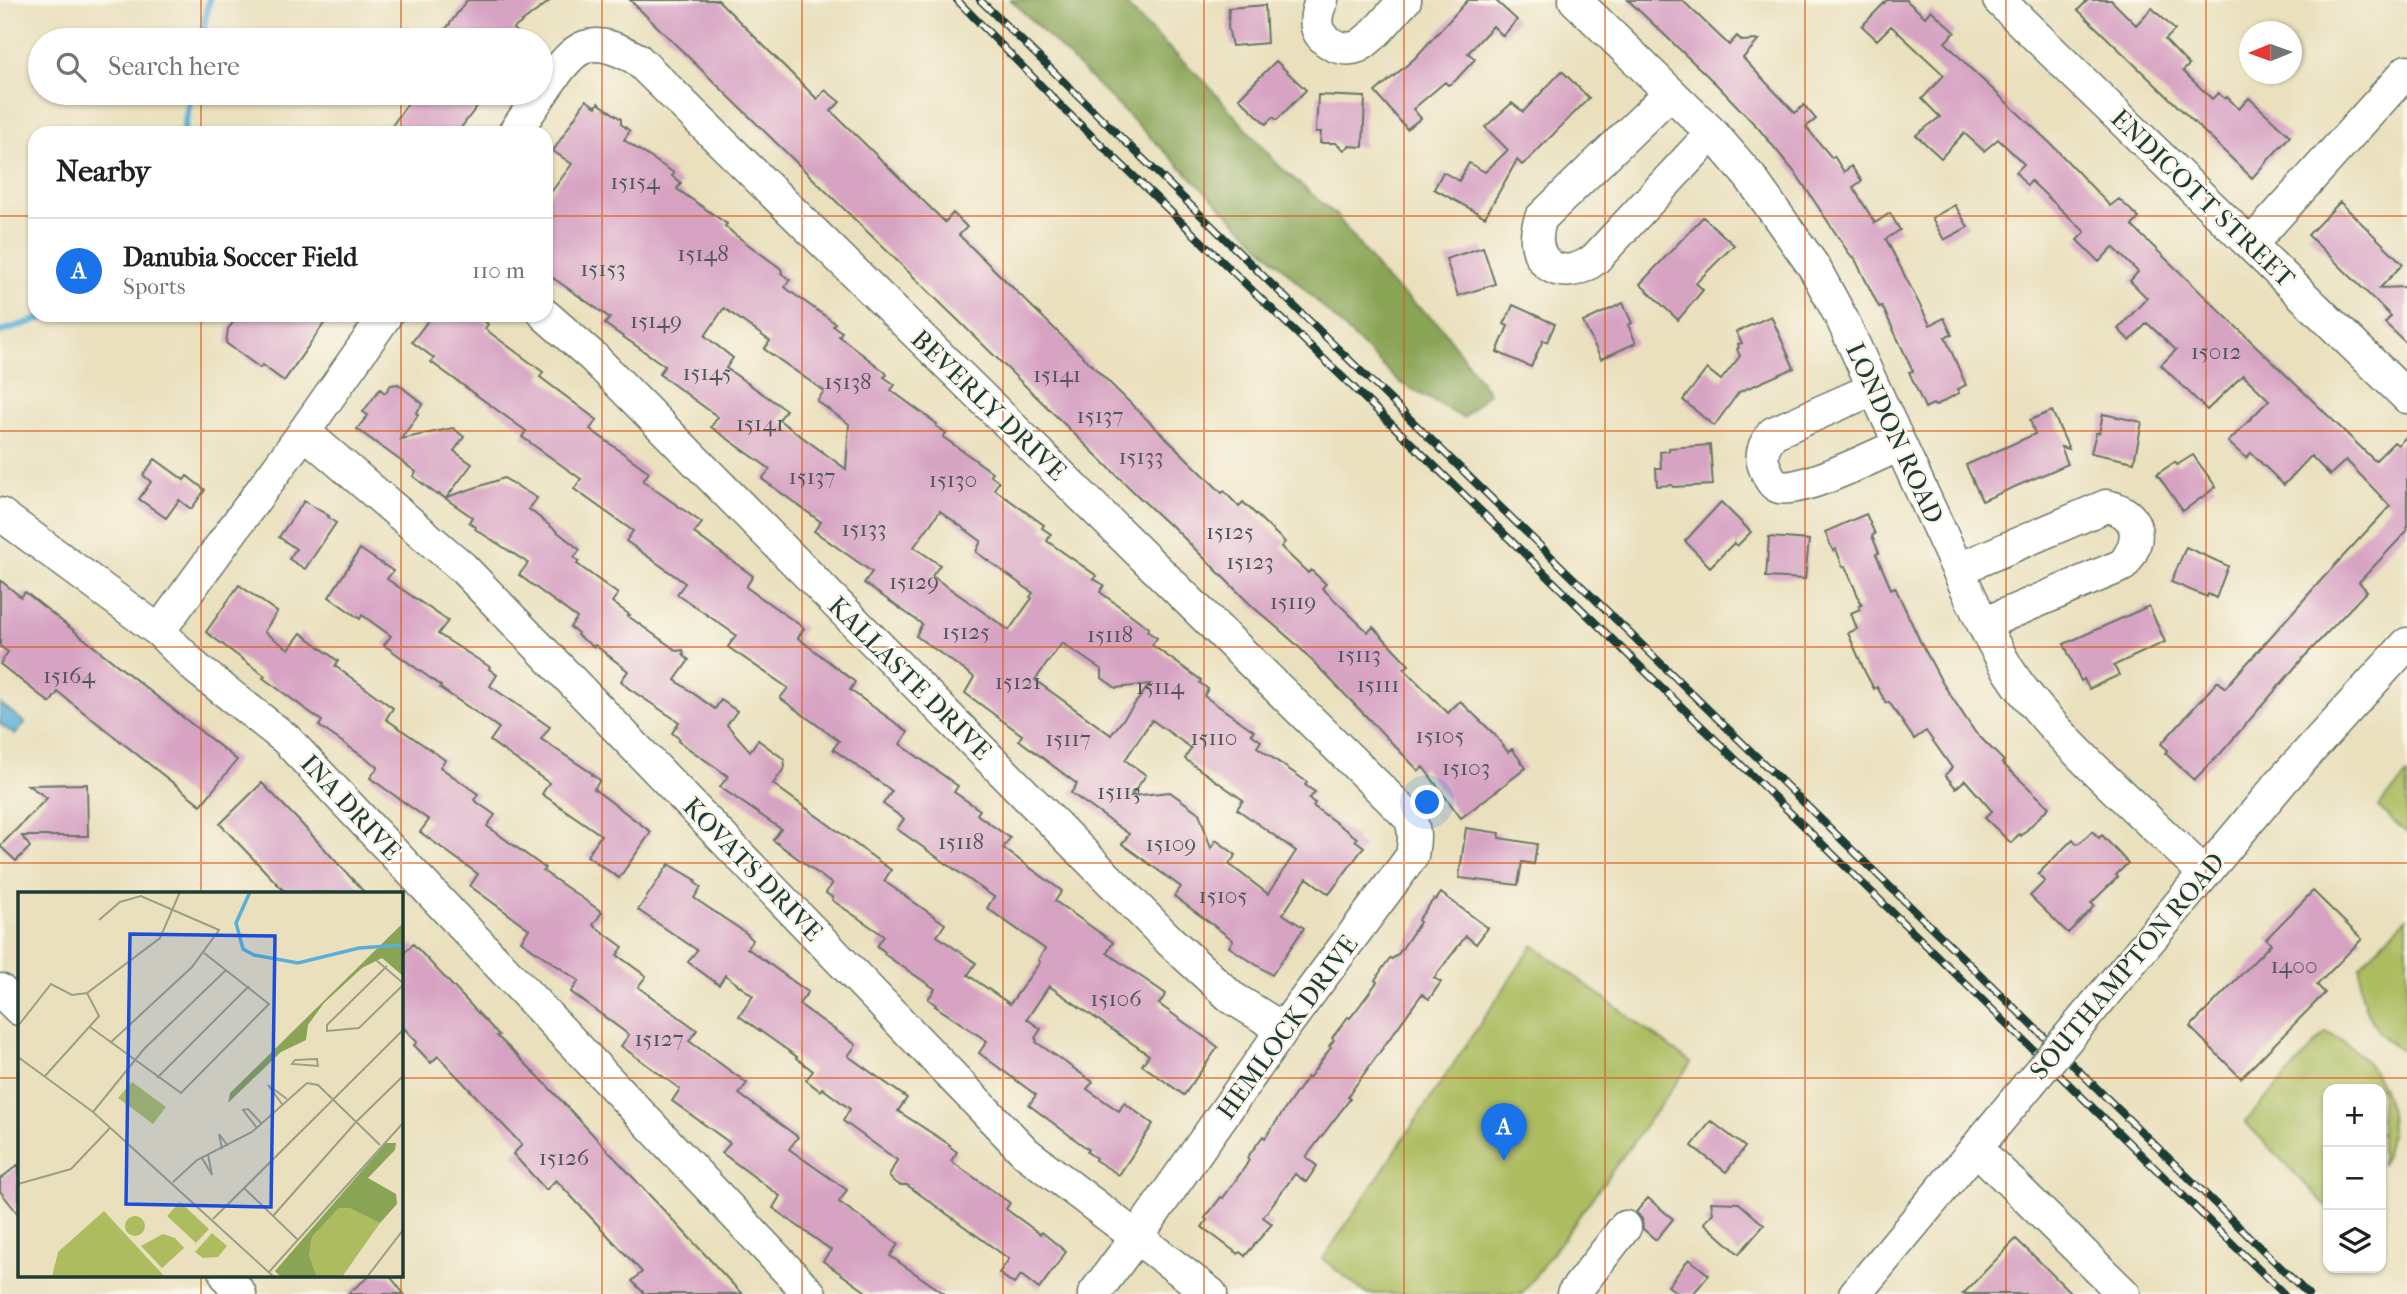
<!DOCTYPE html>
<html lang="en">
<head>
<meta charset="utf-8">
<style>
  :root { --surface:#fff; --page:#f6f6f6; --text:#202124; --muted:#757577; --line:#e0e0e0; --accent:#1a73e8 }
  body { margin:0; font-family:"IM FELL French Canon",serif; background:var(--page); color:var(--text) }
  .controls { position:absolute; right:21px; bottom:21px; display:grid; overflow:hidden; border-radius:14px; box-shadow:0 2px 5px #0004 }
  .controls button { width:63px; height:63px; display:grid; place-items:center; padding:0; border:0; border-bottom:2px solid var(--line); background:var(--surface); color:var(--text); font:35px sans-serif }
  .compass { position:absolute; left:2239px; top:21px; width:63px; height:63px; border-radius:50%; background:var(--surface); box-shadow:0 2px 5px #0004; rotate:269deg }
  .you { position:absolute; left:1428px; top:803px; width:24px; height:24px; margin:-18px; border:5px solid #fff; border-radius:50%; background:#1a73e8; box-shadow:0 0 0 10px #1a73e833 }
  .badge { display:grid; place-items:center; width:46px; height:46px; border-radius:50%; background:var(--accent); color:#fff; font-size:23px; font-weight:700 }
  .pin { position:absolute; translate:-50% -58px; filter:drop-shadow(0 2px 4px #0008) }
  .pin::after { content:''; position:absolute; top:37px; width:24px; height:21px; background:inherit; clip-path:polygon(0 0,100% 0,50% 100%) }
  .list { margin:0; padding:0; list-style:none }
  h2 { display:flex; justify-content:space-between; align-items:center; height:91px; margin:0; padding:0 28px; font-size:30px }
  h2 small { font-size:23px; font-weight:400; color:var(--muted) }
  .list li { display:grid; grid-template-columns:46px 1fr auto; gap:21px; align-items:center; box-sizing:border-box; height:105px; padding:0 28px; border-top:2px solid var(--line) }
  .list b { display:block; font-size:26px; white-space:nowrap }
  .list p { margin:0; font-size:23px; white-space:nowrap; color:var(--muted) }
  .list em { font-size:23px; font-style:normal; color:var(--muted) }
  .icon { flex:none; width:38px; height:38px; fill:none; stroke:currentColor; stroke-width:2; stroke-linecap:round; stroke-linejoin:round }
  .map { position:relative; flex:none; width:2407px; height:1294px; overflow:hidden }
  .search { position:absolute; background:var(--surface); box-shadow:0 2px 5px #0004; left:28px; top:28px; width:525px; height:77px; display:flex; align-items:center; gap:18px; box-sizing:border-box; padding:0 24px; border-radius:38px; color:var(--muted); font-size:26px }
  .panel { position:absolute; background:var(--surface); box-shadow:0 2px 5px #0004; left:28px; top:126px; width:525px; height:196px; border-radius:21px }
  .map>svg:first-child { display:block }
</style>
</head>
<body>
<div class="map">
<svg width="2407" height="1294" viewBox="0 0 2407 1294">
  <rect width="100%" height="100%" fill="#fbf7ec"/>
  <filter id="ink" filterUnits="userSpaceOnUse"><feTurbulence type="fractalNoise" baseFrequency=".0143" numOctaves="2"/><feDisplacementMap in="SourceGraphic" scale="14" xChannelSelector="R" yChannelSelector="G"/><feConvolveMatrix kernelMatrix="1 2 1 2 8 2 1 2 1" color-interpolation-filters="sRGB"/></filter>
  <filter id="wash" filterUnits="userSpaceOnUse"><feTurbulence type="fractalNoise" baseFrequency=".00686" numOctaves="4" result="noise"/><feDisplacementMap in="SourceGraphic" scale="28" xChannelSelector="R" yChannelSelector="G"/><feGaussianBlur stdDeviation="1.57" result="paint"/><feColorMatrix in="noise" values="0 0 0 0 0 0 0 0 0 0 0 0 0 0 0 0 0 1.4 0 .05"/><feComposite in="paint" operator="in"/></filter>
  <g filter="url(#wash)">
    <rect width="100%" height="100%" fill="#eae0bd"/>
    <path fill="#acbc5e" stroke="#667c49" stroke-width="2" d="M2407 775V833L2378 807Z
      M2407 918V1052C2371 1037 2358 1002 2360 966Z
      M1533 945 1691 1063 1522 1294H1366L1323 1259Z
      M2326 1032C2377 1056 2407 1110 2381 1165V1089H2328V1208L2245 1122Z"/>
    <path fill="#89a455" stroke="#547044" stroke-width="2" d="M1011 0H1122L1147 27 1206 83 1278 165 1336 215 1388 282 1440 325 1489 393 1463 418 1398 381Z"/>
    <path fill="#59b0d6" stroke="#3c7685" stroke-width="2" d="M0 703 25 723 15 735 0 724Z"/>
    <g fill="none" stroke-linecap="round" stroke-linejoin="round">
      <path stroke="#59b0d6" stroke-width="7" d="M201 40 209 0
        M183 133 191 93
        M0 332 52 315"/>
    </g>
    <g id="blocks">
      <path fill="#d7a3c3" fill-rule="evenodd" d="M467 0H551L513 29 529 40H438Z
        M630 0H718L817 99 825 90 840 102 831 111 945 222 953 213 967 227 959 235 1222 493 1224 491 1239 507 1243 502 1270 528 1285 542 1281 547 1308 573 1311 570 1326 584 1322 588 1368 632 1373 627 1409 665 1404 669 1448 713 1460 701 1494 734 1508 752 1512 749 1526 768 1461 818 1423 767 1419 771 1297 645 1252 606 1170 524 1169 525 1138 496Z
        M1468 0H1495L1517 20 1503 36 1493 26 1468 53 1475 59 1455 81 1448 85 1445 82 1413 109 1421 118 1407 129 1375 92 1414 59Z
        M1628 0H1682L1729 45 1737 36 1742 41 1759 40 1743 58 1795 113 1804 105 1816 119 1806 127 1832 158 1834 156 1844 172 1851 166 1862 181 1853 187 1875 223 1890 213 1900 230 1886 239 1930 325 1944 318 1952 335 1945 337 1966 385 1957 389 1959 393 1935 406 1933 404 1925 408 1909 372 1913 371 1882 306 1879 307 1854 257 1852 258 1797 175 1759 129 1718 86Z
        M1887 0H1906L1925 17 1931 10 1955 32 1945 42 1969 67 2051 144 2110 206 2119 199 2139 218 2132 226 2375 461 2394 442 2398 445 2407 436V531L2359 582 2367 591 2304 657 2221 753 2194 780 2165 753 2168 750 2161 744 2218 681 2225 688 2323 578 2390 506 2346 460 2330 475 2311 456 2284 485 2251 453 2246 458 2228 442 2269 400 2243 375 2207 410 2161 365 2176 350 2147 323 2130 341 2118 329 2147 298 2130 281 2138 272 2113 247 2099 262 2077 240 2085 232 2031 181 2027 186 2016 172 2024 164 1998 139 1984 151 1964 133 1941 158 1916 135 1940 117 1922 99 1944 75 1891 26 1877 40 1862 26Z
        M2088 0H2111L2136 25 2152 8 2175 30 2165 40 2189 65 2183 71 2212 99 2218 93 2225 99 2227 97 2239 109 2249 98 2290 136 2252 178 2078 10Z
        M1265 5 1267 43 1232 46 1228 27 1229 8Z
        M1276 61 1306 90 1277 120 1273 117 1266 124 1239 98Z
        M1562 71 1589 98 1528 160 1522 165 1517 160 1485 217 1434 189 1443 172 1459 181 1469 163 1485 172 1508 150 1485 127 1512 103 1523 112Z
        M415 93H487L457 133H387Z
        M1318 95 1365 97 1363 147 1349 146 1344 150 1336 143H1320L1321 132H1316Z
        M586 100 596 107 598 103 621 119V124L630 131 624 140 674 173 672 176 681 183 677 189 727 224 725 226 734 234 780 268 782 271 781 273 790 280 785 287 791 292 835 323 833 326 842 332 839 336 885 372 887 375 884 377 895 385 891 390 937 424 936 426 946 433 943 437 992 472 990 475 999 482 994 489 1044 525 1042 528 1051 534 1047 541 1097 576 1094 579 1104 585 1100 592 1149 628 1147 631 1157 638 1152 645 1201 680 1200 683 1208 689 1204 696 1254 731 1251 734 1261 741 1257 747 1307 782 1305 785 1315 792 1309 799 1315 803 1313 806 1357 838 1355 840 1364 847 1329 894 1307 878 1283 914 1304 928 1272 975 1229 947 1233 940 1174 896 1181 887 1122 844 1129 834 1071 793 1077 784 1019 740 1022 735 965 693 974 677 916 636 922 624 864 583 872 572 814 531 821 522 762 479 770 469 711 427 718 417 659 374 665 366 605 324 610 318 546 273V199L572 164 553 151ZM724 308 770 341 764 349 824 391 817 401 849 424 846 469 779 420 786 410 726 368 733 358 705 336ZM940 511 981 541 976 552 1033 593 1030 597 1032 598 1009 630 932 576 940 565 914 547ZM1062 643 1102 670V678L1116 688 1150 684 1111 735 1035 680ZM1152 720 1191 748 1185 759 1243 800 1237 809 1296 851 1268 894 1229 864 1236 855 1216 840 1211 848 1199 813 1170 792 1131 796 1146 775 1125 760Z
        M2340 202 2403 264 2380 288 2407 287V344L2385 323 2391 316 2308 235Z
        M1955 205 1968 227 1944 240 1932 218Z
        M1703 217 1734 245 1696 283 1703 290 1678 320 1640 284Z
        M1483 247 1495 284 1458 296 1446 259Z
        M1623 303 1632 323 1628 325 1636 343 1601 359 1583 322Z
        M1513 305 1555 324 1547 342 1543 340 1531 367 1497 352 1508 326 1504 324Z
        M239 315H330L284 381 262 365 260 368 226 343 228 329Z
        M432 315H476L488 324 485 329 543 372 540 377 597 420 590 429 649 472 643 481 702 523 694 533 753 576 746 587 804 628 798 638 855 682 850 690 908 732 900 744 958 786 954 792 980 810 977 814 979 816 1010 838 1003 848 1062 891 1055 901 1113 942 1107 953 1166 994 1159 1004 1218 1047 1184 1095 1142 1065 1149 1055 1049 986 1027 1019 1041 1029 1035 1038 1037 1040 1036 1042 1093 1082 1087 1089 1119 1111 1124 1103 1153 1124 1119 1175 1095 1160 1096 1158 1087 1152 1088 1149 1029 1105 1036 1095 979 1053 987 1041 935 1006 936 1005 928 999 935 989 884 954 885 952 877 946 884 936 832 900 833 898 826 893 832 884 773 840 781 829 720 787 728 776 678 741 680 739 672 733 679 722 628 688 621 681 628 671 595 645 594 647 577 635 578 633 570 627 577 618 519 575 528 563 475 529 476 527 469 522 472 517 439 494 437 495 413 476 416 472 357 429 368 415 363 412 380 389 385 393 391 385 398 384 423 404 416 413 418 415 401 439 453 428 464 437 454 451 472 464 447 497 504 478 537 498 529 509 580 550 574 558 579 561 577 564 618 594 612 602 630 615 628 616 677 651 683 650 684 656 689 660 675 680 715 709 721 700 737 711 727 725 750 751 758 740 784 759 785 767 773 784 891 870 884 881 945 924 937 936 976 963 968 975 1010 1004 1040 962 1038 960 1045 949 987 908 994 897 897 829 904 819 883 804 892 791 833 749 839 741 780 698 788 688 728 647 736 635 677 594 685 583 626 541 633 531 574 489 581 479 522 437 526 431 431 362 434 358 412 342Z
        M1771 316 1794 368 1739 392 1714 426 1683 400 1707 369 1721 380 1740 356 1737 349 1739 348 1738 344 1742 343 1736 332Z
        M2052 411 2069 449 2061 447 2068 464 1982 501 1966 465 2035 434 2030 420Z
        M2103 414 2142 422 2134 462 2091 453 2096 433H2099Z
        M1710 445 1713 485 1673 487 1672 485 1657 486 1656 468H1661L1660 452 1669 451V448Z
        M2193 455 2216 487 2183 511 2157 474 2175 462 2177 465Z
        M155 459 184 480 187 476 205 490 191 509 179 500 166 518 139 499 151 482 143 475Z
        M304 501 329 516 328 517 336 523 305 569 289 559 296 549 279 537Z
        M1721 502 1751 532 1737 546 1734 543 1710 567 1685 541Z
        M1866 514 1875 534 1872 536 1879 553 1876 554 1891 589 1895 587 1920 641 1943 684 1975 732 2004 761 2002 763 2049 807 2021 836 2019 834 2011 843 1985 818 1992 811 1965 780 1956 788 1945 775 1952 768 1926 731 1914 739 1889 702 1886 703 1877 687 1874 689 1865 672 1848 633 1857 629 1851 613 1860 609 1859 606 1862 605 1845 566 1843 567 1836 549 1833 551 1825 532Z
        M1769 537 1809 540 1805 579 1766 577Z
        M2186 547 2228 566 2216 598 2208 594 2207 597 2171 582Z
        M360 549 393 571 387 579 448 621 438 634 490 667 489 669 497 675 490 686 550 727 541 739 593 774 592 775 600 780 594 789 651 832 619 878 587 856 601 835 542 794 549 783 490 741 499 728 440 688 441 686 384 645 391 636 362 615 360 619 329 597Z
        M0 580 21 597 25 592 237 760 201 805 58 692 50 703 0 664 8 652 0 646Z
        M239 585 277 612 264 632 289 649 301 633 338 661 335 666 393 708 386 719 445 760 440 767 478 794 474 800 495 815 487 826 545 868 543 871 602 912 593 925 623 947 617 955 646 976 638 987 697 1030 689 1041 747 1083 739 1094 798 1137 789 1149 847 1190 839 1202 898 1244 890 1256 945 1294H869L823 1261 831 1250 773 1208 780 1196 722 1153 730 1143 672 1101 680 1089 621 1046 629 1035 571 992 579 981 521 941 529 929 470 886 478 874 420 832 429 820 370 778 378 767 319 726 322 721 263 678 265 676 206 632Z
        M2149 606 2165 642 2117 664 2114 666 2119 675 2089 689 2084 679 2081 681 2064 644Z
        M262 783 298 820 365 893H286L220 824Z
        M87 784 88 836H22L30 847 16 861 0 846 47 798 28 785Z
        M1466 828 1500 833 1499 838 1537 844 1534 864 1522 862 1518 885 1459 878Z
        M2092 831 2099 838 2102 835 2128 863 2116 875 2118 877 2091 903 2094 905 2090 911 2068 933 2030 896 2045 881 2038 874 2073 839 2077 844 2081 842Z
        M669 864 696 880 694 882 701 887 694 898 746 933 753 940 747 948 808 992 799 1004 856 1045 848 1056 907 1098 898 1111 950 1145 949 1146 957 1152 951 1161 1010 1203 1006 1209 1040 1234 1042 1232 1066 1252 1039 1289 1021 1275 1014 1284 999 1273 1009 1259 907 1185H900L893 1181 889 1176 897 1160 843 1121 850 1109 822 1088 820 1091 806 1080 813 1071 796 1058 797 1057 739 1016 753 996 725 975 719 985 688 962 697 950 638 910Z
        M2313 891 2362 939 2317 985 2325 993 2241 1078 2190 1027 2271 944 2266 939Z
        M1441 893 1488 928 1476 944 1466 936 1434 978 1441 982 1429 999 1422 994 1353 1089 1348 1097 1350 1099 1306 1157 1317 1166 1306 1182 1295 1174 1263 1217 1272 1224 1245 1256 1240 1252 1238 1254 1202 1227 1207 1220 1205 1218 1221 1197 1223 1198 1245 1167 1249 1160 1247 1158 1263 1136 1265 1138 1307 1077 1309 1078 1331 1047 1329 1046 1334 1040 1332 1038 1348 1017 1350 1018 1355 1012 1377 982 1375 980 1382 969 1390 958 1392 959 1399 953 1420 922 1418 920 1434 899 1436 900Z
        M413 944 499 1035 497 1036 541 1079 742 1294H645L632 1281 642 1272 556 1180 546 1190 513 1154 522 1145 438 1056 431 1063 414 1045 417 1042 401 1025V956Z
        M1711 1121 1745 1147 1726 1172 1692 1146Z
        M19 1164V1215L0 1191V1179Z
        M1648 1198 1673 1219 1656 1240 1643 1229 1642 1219 1636 1212Z
        M1711 1202 1739 1203 1764 1225 1739 1254 1704 1223 1713 1213Z
        M2016 1239 2038 1260 2072 1294H1963Z
        M1689 1259 1709 1275 1693 1294H1679L1668 1286Z
        M371 1275H389L404 1294H347Z"/>
    </g>
  </g>
  <g filter="url(#ink)">
    <use href="#blocks" fill-opacity="0" stroke="#667664" stroke-width="2"/>
    <g fill="none" stroke-linecap="round" stroke-linejoin="round">
      <g stroke="#667664" stroke-width="35">
        <path id="minor" d="M1322 0C1318 8 1315 17 1317 27 1321 44 1348 55 1362 44 1378 33 1391 14 1405 0
          M1575 0 1712 133 1750 177 1814 267 1842 319 1983 624C1996 648 2008 672 2025 693 2078 759 2144 815 2204 873
          M1999 0 2407 397
          M1670 93 1541 218C1525 260 1559 287 1595 259L1712 133
          M514 133C525 117 537 101 548 84 577 44 589 33 637 59L1410 818C1416 831 1414 842 1412 856L1283 1029 1136 1238 1094 1294
          M2251 244 2407 71
          M545 315 593 357 1170 941 1231 997 1283 1029
          M1873 389 1773 433C1764 444 1759 455 1765 468 1768 474 1771 483 1777 486 1796 496 1878 454 1900 445
          M304 432 462 567 1026 1153 1211 1294
          M0 514 159 631 197 669 286 739 810 1294
          M1959 569 2106 506C2141 513 2143 539 2123 565L1983 624
          M159 631 304 432 386 315
          M0 990 19 1009
          M2086 1016 2282 781 2407 644
          M1976 1148 2124 1294
          M226 1275 240 1294
          M1573 1294 1625 1227
          M1855 1294 2029 1084"/>
      </g>
      <use href="#minor" stroke="#fff" stroke-width="32"/>
      <g stroke="#1f3d34" stroke-width="8">
        <path id="rail" d="M957 0 1067 112 1412 444 2284 1294
          M980 0 2308 1294"/>
      </g>
      <use href="#rail" stroke="#fbf7ec" stroke-width="5" stroke-dasharray="16" stroke-linecap="butt"/>
      <g stroke="#667664" stroke-width="35" stroke-linecap="butt">
        <path id="minor-bridge" d="M2029 1084 2086 1016"/>
      </g>
      <use href="#minor-bridge" stroke="#fff" stroke-width="32"/>
    </g>
  </g>
  <path fill="none" stroke="#d45610" stroke-width="2" stroke-opacity="0.55" d="M201 0V40M401 0V40M602 0V1294M802 0V1294M1003 0V1294M1204 0V1294M1404 0V1294M1605 0V1294M1805 0V1294M2006 0V1294M2206 0V1294M201 93V133M401 93V133M0 216H35M546 216H2407M201 315V893M401 315V1294M0 431H2407M0 647H2407M0 863H2407M0 1078H19M401 1078H2407M201 1275V1294"/>
  <g text-anchor="middle" stroke-width="5" stroke-linejoin="round" paint-order="stroke">
    <g font-size="23" fill="#4d5658">
      <text x="635" y="189">15154</text>
      <text x="703" y="261">15148</text>
      <text x="603" y="276">15153</text>
      <text x="656" y="328">15149</text>
      <text x="2216" y="359">15012</text>
      <text x="707" y="380">15145</text>
      <text x="1057" y="382">15141</text>
      <text x="848" y="389">15138</text>
      <text x="1100" y="423">15137</text>
      <text x="760" y="431">15141</text>
      <text x="1141" y="464">15133</text>
      <text x="812" y="484">15137</text>
      <text x="953" y="487">15130</text>
      <text x="864" y="536">15133</text>
      <text x="1230" y="539">15125</text>
      <text x="1250" y="569">15123</text>
      <text x="914" y="589">15129</text>
      <text x="1293" y="609">15119</text>
      <text x="966" y="639">15125</text>
      <text x="1110" y="642">15118</text>
      <text x="1359" y="662">15113</text>
      <text x="69" y="683">15164</text>
      <text x="1018" y="689">15121</text>
      <text x="1378" y="692">15111</text>
      <text x="1160" y="694">15114</text>
      <text x="1440" y="743">15105</text>
      <text x="1214" y="745">15110</text>
      <text x="1068" y="746">15117</text>
      <text x="1466" y="775">15103</text>
      <text x="1119" y="799">15113</text>
      <text x="961" y="849">15118</text>
      <text x="1171" y="851">15109</text>
      <text x="1223" y="903">15105</text>
      <text x="2294" y="973">1400</text>
      <text x="1116" y="1006">15106</text>
      <text x="659" y="1046">15127</text>
      <text x="564" y="1165">15126</text>
    </g>
    <g font-size="26" fill="#1f3d34" stroke="#fbf7ec">
      <text transform="translate(2203 198) rotate(44)" y="9">ENDICOTT STREET</text>
      <text transform="translate(989 405) rotate(44)" y="9">BEVERLY DRIVE</text>
      <text transform="translate(1895 433) rotate(65)" y="9">LONDON ROAD</text>
      <text transform="translate(910 678) rotate(45)" y="9">KALLASTE DRIVE</text>
      <text transform="translate(351 807) rotate(47)" y="9">INA DRIVE</text>
      <text transform="translate(753 869) rotate(46)" y="9">KOVATS DRIVE</text>
      <text transform="translate(2127 966) rotate(-50)" y="9">SOUTHAMPTON ROAD</text>
      <text transform="translate(1287 1027) rotate(-54)" y="9">HEMLOCK DRIVE</text>
    </g>
  </g>
  <g transform="translate(18 892)">
    <rect width="385" height="385" fill="#eae0bd"/>
    <path d="M114 190 148 215 135 232 100 206ZM162 310 191 337 178 351 149 324ZM321 316H331L362 331 324 385H299L291 363 294 345ZM86 319 147 385H34L40 360ZM107 334a10 10 0 1 1 20 0a10 10 0 1 1-20 0ZM194 341 209 354 200 365 185 366 177 360ZM145 342 157 346 166 356 144 376 123 354Z" fill="#acbc5e"/>
    <path d="M385 31V84L364 66 344 76 306 111 290 133 288 148 263 160 210 211 212 201ZM368 251H378L377 258 350 286 378 302 379 312 362 331 331 316H321L294 345 291 363 299 385H263L257 379Z" fill="#89a455"/>
    <path fill="none" stroke="#59b0d6" stroke-width="3.5" d="M232 0 218 31 225 57 236 63 280 71 341 56 385 53"/>
    <path fill="none" stroke="#999f86" stroke-width="2" d="M81 28 102 10 123 4 201 38 174 75 92 151M358 68 385 91M369 74 309 133V139L341 136 385 93M0 134 33 92 54 103 69 101 142 46 162 0M72 135 163 201 251 112 186 61M0 165 75 220 256 385M299 167 300 174 274 172 277 168ZM27 184 81 124 69 101M139 186 231 94M289 191 300 193 362 253M264 212 250 193 269 207M75 220 126 157 208 78M239 236 225 218 230 217 244 232M204 257 201 242 210 254M184 266 194 283 190 263M155 290 179 268 234 240 289 191M0 292 53 277 92 236M226 296 280 348M255 324 338 230 385 184M195 327 385 138M251 380 385 231M349 385 385 338"/>
    <path fill="#1d4ed8" fill-opacity="0.15" stroke="#1d4ed8" stroke-width="3.5" d="M112 42 257 44 253 315 108 312Z"/>
    <rect width="385" height="385" fill="none" stroke="#1f3d34" stroke-width="3.5"/>
  </g>
</svg>
<div class="controls">
<button>+</button>
<button>−</button>
<button><svg class="icon" aria-label="layers" viewBox="0 0 24 24"><path d="M12 4l9 5-9 5-9-5zM3 14l9 5 9-5"/></svg></button>
</div>
<svg class="compass" viewBox="-18 -18 36 36"><path d="M0-13l5 13h-10z" fill="#e53935"/><path d="M0 13l5-13h-10z" fill="#757577"/></svg>
<div class="you"></div>
<div class="pin badge" style="left:1504px;top:1161px">A</div>
<div class="search"><svg class="icon" aria-label="search" viewBox="0 0 24 24"><circle cx="10" cy="10" r="6"/><path d="M15 15l6 6"/></svg>Search here</div>
<section class="panel">
<h2>Nearby<small></small></h2>
<ul class="list">
<li><span class="badge">A</span><div><b>Danubia Soccer Field</b><p>Sports</p></div><em>110 m</em></li>
</ul>
</section>
</div>
</body>
</html>
